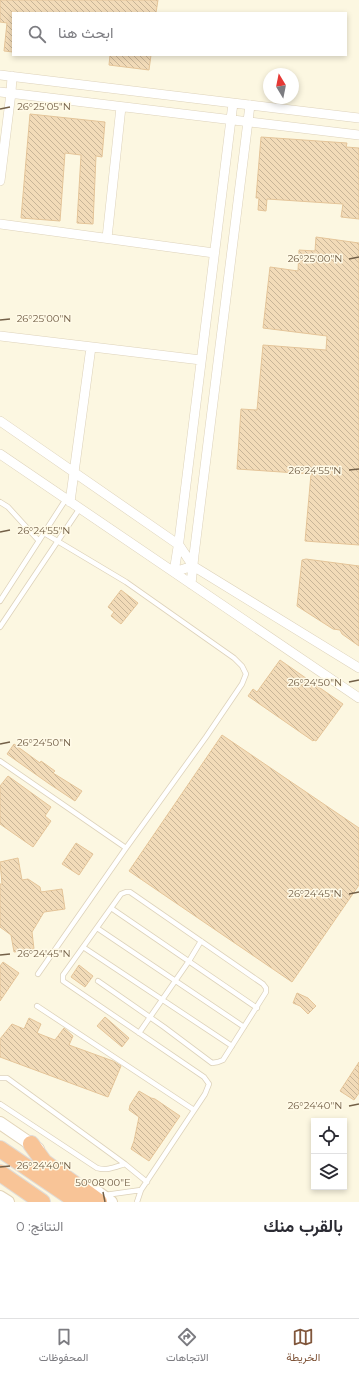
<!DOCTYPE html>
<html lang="ar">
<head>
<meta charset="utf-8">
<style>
  :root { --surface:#fff; --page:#f2f2f3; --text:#2b2b33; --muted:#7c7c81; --line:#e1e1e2; --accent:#80563b }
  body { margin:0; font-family:Montserrat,Vazirmatn,sans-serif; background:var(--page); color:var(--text); direction:rtl }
  .controls { position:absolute; right:12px; bottom:12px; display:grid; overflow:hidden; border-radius:0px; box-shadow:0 2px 6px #0003 }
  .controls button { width:36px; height:36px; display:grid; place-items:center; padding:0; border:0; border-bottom:1px solid var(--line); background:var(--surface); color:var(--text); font:20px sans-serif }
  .compass { position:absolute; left:263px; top:68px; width:36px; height:36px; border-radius:50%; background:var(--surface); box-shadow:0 2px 6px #0003; rotate:350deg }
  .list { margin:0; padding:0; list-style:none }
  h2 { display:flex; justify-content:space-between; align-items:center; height:52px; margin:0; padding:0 16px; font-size:17px }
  h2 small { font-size:13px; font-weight:400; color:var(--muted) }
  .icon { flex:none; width:22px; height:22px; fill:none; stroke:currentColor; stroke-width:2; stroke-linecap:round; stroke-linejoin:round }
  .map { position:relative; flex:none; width:359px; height:1202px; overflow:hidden; direction:ltr }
  .search { position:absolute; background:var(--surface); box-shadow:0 2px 6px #0003; left:12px; right:12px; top:12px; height:44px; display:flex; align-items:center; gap:10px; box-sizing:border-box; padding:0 14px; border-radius:0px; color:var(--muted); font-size:15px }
  .sheet { height:116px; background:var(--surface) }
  nav { display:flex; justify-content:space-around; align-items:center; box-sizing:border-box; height:56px; border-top:1px solid var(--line); background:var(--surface); font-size:11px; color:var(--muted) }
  nav a { display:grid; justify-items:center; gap:2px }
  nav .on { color:var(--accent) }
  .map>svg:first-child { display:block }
</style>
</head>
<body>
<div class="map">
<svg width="359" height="1202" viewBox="0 0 359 1202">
  <defs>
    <pattern id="building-back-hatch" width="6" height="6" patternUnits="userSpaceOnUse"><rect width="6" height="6" fill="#f2dbb8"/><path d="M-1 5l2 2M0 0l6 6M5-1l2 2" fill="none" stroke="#c8b598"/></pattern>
  </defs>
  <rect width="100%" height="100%" fill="#fcf7e1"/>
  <path fill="url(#building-back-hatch)" stroke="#e5c599" d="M0 0H158L156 13H13V52L4 51 7 23 0 22Z
    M110 55H151L149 70 109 65Z
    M30 114 105 122 102 157 96 156 93 224 77 223 81 155 65 153 60 221 21 218Z
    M261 137 347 143 346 147 359 148V219L341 217 343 204 267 199 266 211 258 210 259 198H256Z
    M316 237 359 243V545L305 541 311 474 237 469 241 409 257 410 263 345 326 350 327 336 263 328 270 267 298 271 299 250 315 251Z
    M306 559 359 566V646L342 634 340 630 333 629 297 606 302 560Z
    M121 590 138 603 121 624 111 616 114 612 108 607Z
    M280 660 343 704 316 741 314 740 313 741 248 696 253 689 257 692Z
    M222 735 359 828V885L292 982 129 871Z
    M14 744 40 763 41 761 55 771 53 773 82 791 75 801 48 783 7 754Z
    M8 776 51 807 45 816 51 821 33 847 0 824V786Z
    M76 843 93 854 79 875 62 864Z
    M18 858 22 880 28 879 40 887 41 892 62 889 65 909 44 912 32 932 34 949 14 952 11 935 0 927V884H2L0 862Z
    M3 962 19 973 0 1001V966Z
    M79 965 93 976 85 987 71 977Z
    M297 993 308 998 316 1006 308 1014 300 1006 293 1003Z
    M105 1017 129 1038 122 1047 97 1026Z
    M29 1018 41 1024 37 1033 55 1040 64 1028 73 1036 69 1045 113 1061 121 1066 108 1097 0 1057V1039L12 1024 24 1029Z
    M359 1062V1093L354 1100 340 1091Z
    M139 1091 151 1098 155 1099 180 1116 149 1161 131 1149 134 1141 139 1117 129 1110 130 1105Z"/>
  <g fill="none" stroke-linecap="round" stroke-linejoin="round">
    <g stroke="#ddd2ba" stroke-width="6">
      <path id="lane" d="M0 502 8 507 39 541
        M44 533 126 582 234 658 242 666 246 674 242 684 206 737 126 848
        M0 601 66 499
        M0 627 80 508
        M0 761 126 848 38 974
        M111 908 257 1008
        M97 928 244 1027
        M83 947 232 1046
        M98 981 164 1027 212 1063 218 1062 223 1060 266 992V988L263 984 130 892H126L121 894 63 975V981L204 1077 209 1084 205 1094 141 1190 137 1202
        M37 1006 194 1110
        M139 1033 189 961 201 941
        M0 1078H7L125 1164 147 1182
        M0 1104 97 1168C107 1171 115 1167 125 1164
        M105 1195 141 1190"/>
    </g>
    <g stroke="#ddd2ba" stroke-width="10">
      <path id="street" d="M0 75 359 118
        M0 92 359 135
        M0 181 11 93 12 76
        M0 224 214 253
        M107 238 121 107
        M0 336 201 360
        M0 421 179 545 193 566 359 668
        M0 454 359 698
        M70 502 91 347
        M193 566 174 572 179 541 233 103
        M191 584 194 555 250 105"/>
    </g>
    <g stroke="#e2d4b8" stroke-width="14">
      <path id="secondary" d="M0 1123 38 1149
        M93 1189 111 1202
        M0 1197 8 1202"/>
    </g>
    <g stroke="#e0dcd7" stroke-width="18">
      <path id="highway" d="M31 1144 44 1162 99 1202
        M0 1149 78 1202
        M0 1173 42 1202"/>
    </g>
    <use href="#lane" stroke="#fff" stroke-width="4.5"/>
    <use href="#street" stroke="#fff" stroke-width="9"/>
    <use href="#secondary" stroke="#fff" stroke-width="12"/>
    <use href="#highway" stroke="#f8c497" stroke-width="16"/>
  </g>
  <path fill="none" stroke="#736048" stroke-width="1.5" d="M0 109 10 107M349 259 359 257M0 320 10 319M349 470 359 469M0 532 10 530M349 682 359 680M0 744 10 742M349 894 359 892M0 955 10 954M349 1106 359 1104M0 1167 10 1166M103 1192 105 1202"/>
  <g font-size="10" text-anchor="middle" fill="#736048" stroke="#fffae7" stroke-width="3" stroke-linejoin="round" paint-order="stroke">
    <text x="44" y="110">26°25'05"N</text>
    <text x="315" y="262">26°25'00"N</text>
    <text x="44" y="322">26°25'00"N</text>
    <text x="315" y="474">26°24'55"N</text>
    <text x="44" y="534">26°24'55"N</text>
    <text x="315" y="686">26°24'50"N</text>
    <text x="44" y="746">26°24'50"N</text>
    <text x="315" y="897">26°24'45"N</text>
    <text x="44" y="957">26°24'45"N</text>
    <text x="315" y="1109">26°24'40"N</text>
    <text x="44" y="1169">26°24'40"N</text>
    <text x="103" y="1186">50°08'00"E</text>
  </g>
</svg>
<div class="controls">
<button><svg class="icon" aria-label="locate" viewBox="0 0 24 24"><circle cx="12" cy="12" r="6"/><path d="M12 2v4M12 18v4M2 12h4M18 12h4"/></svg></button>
<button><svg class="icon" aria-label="layers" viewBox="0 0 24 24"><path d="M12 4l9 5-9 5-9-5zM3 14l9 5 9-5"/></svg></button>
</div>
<svg class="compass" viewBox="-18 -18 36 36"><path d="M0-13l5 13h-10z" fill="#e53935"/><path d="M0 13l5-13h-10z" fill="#7c7c81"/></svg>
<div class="search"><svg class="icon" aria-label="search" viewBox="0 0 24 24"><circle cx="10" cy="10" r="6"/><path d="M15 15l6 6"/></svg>ابحث هنا</div>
</div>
<section class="sheet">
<h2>بالقرب منك<small>النتائج: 0</small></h2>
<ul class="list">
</ul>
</section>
<nav>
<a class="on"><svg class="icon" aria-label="map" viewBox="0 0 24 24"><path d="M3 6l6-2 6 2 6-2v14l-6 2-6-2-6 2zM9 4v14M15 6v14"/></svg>الخريطة</a>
<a><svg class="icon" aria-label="directions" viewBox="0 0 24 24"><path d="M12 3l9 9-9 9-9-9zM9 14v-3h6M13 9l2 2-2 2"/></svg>الاتجاهات</a>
<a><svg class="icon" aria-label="saved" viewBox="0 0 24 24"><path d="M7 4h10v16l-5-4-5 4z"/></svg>المحفوظات</a>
</nav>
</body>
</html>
